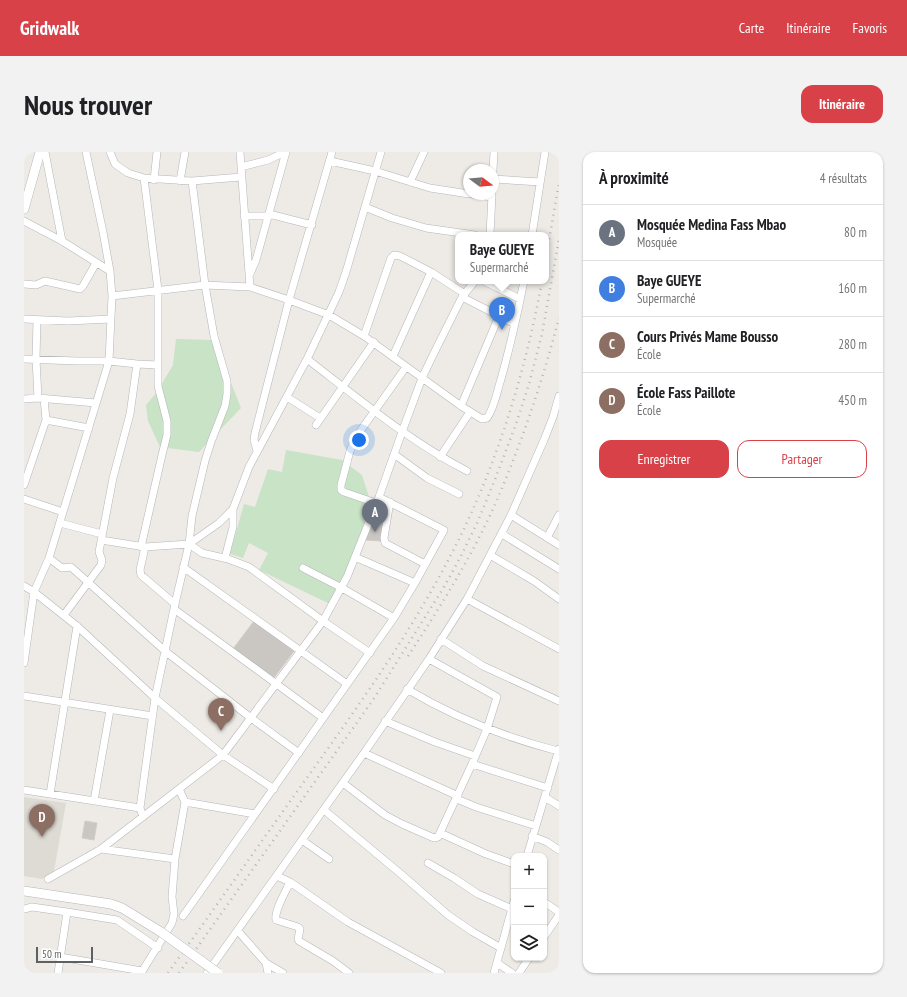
<!DOCTYPE html>
<html lang="fr">
<head>
<meta charset="utf-8">
<style>
  :root { --surface:#fff; --page:#f2f2f2; --text:#202124; --muted:#757577; --line:#e0e0e0; --accent:#d84148 }
  body { margin:0; font-family:"PT Sans Narrow",sans-serif; background:var(--page); color:var(--text) }
  .controls { position:absolute; right:12px; bottom:12px; display:grid; overflow:hidden; border-radius:8px; box-shadow:0 1px 3px #0004 }
  .controls button { width:36px; height:36px; display:grid; place-items:center; padding:0; border:0; border-bottom:1px solid var(--line); background:var(--surface); color:var(--text); font:20px sans-serif }
  .compass { position:absolute; left:439px; top:12px; width:36px; height:36px; border-radius:50%; background:var(--surface); box-shadow:0 1px 3px #0004; rotate:106deg }
  .scale { position:absolute; left:12px; bottom:10px; width:57px; box-sizing:border-box; padding-left:4px; border:2px solid #5d6164; border-top:0; font-size:11px; line-height:14px; white-space:nowrap; color:#5d6164; -webkit-text-stroke:3px #fff; paint-order:stroke }
  .you { position:absolute; left:335px; top:288px; width:14px; height:14px; margin:-10px; border:3px solid #fff; border-radius:50%; background:#1a73e8; box-shadow:0 0 0 6px #1a73e833 }
  .badge { display:grid; place-items:center; width:26px; height:26px; border-radius:50%; background:var(--accent); color:#fff; font-size:13px; font-weight:700 }
  .pin { position:absolute; translate:-50% -33px; filter:drop-shadow(0 1px 2px #0008) }
  .pin::after { content:''; position:absolute; top:21px; width:14px; height:12px; background:inherit; clip-path:polygon(0 0,100% 0,50% 100%) }
  .popup { position:absolute; left:431px; top:80px; width:94px; height:52px; box-sizing:border-box; display:grid; place-content:center; border-radius:8px; background:var(--surface); filter:drop-shadow(0 1px 3px #0005); font-size:13px; white-space:nowrap; color:var(--muted) }
  .popup b { font-size:15px; color:var(--text) }
  .popup::after { content:''; position:absolute; left:50%; top:100%; margin-left:-8px; border:8px solid transparent; border-top-color:var(--surface) }
  .list { margin:0; padding:0; list-style:none }
  h2 { display:flex; justify-content:space-between; align-items:center; height:52px; margin:0; padding:0 16px; font-size:17px }
  h2 small { font-size:13px; font-weight:400; color:var(--muted) }
  .list li { display:grid; grid-template-columns:26px 1fr auto; gap:12px; align-items:center; box-sizing:border-box; height:56px; padding:0 16px; border-top:1px solid var(--line) }
  .list b { display:block; font-size:15px; white-space:nowrap }
  .list p { margin:0; font-size:13px; white-space:nowrap; color:var(--muted) }
  .list em { font-size:13px; font-style:normal; color:var(--muted) }
  .actions { display:flex; gap:8px; padding:12px 16px }
  .actions a { flex:1; padding:9px 0; border:1px solid var(--accent); border-radius:12px; text-align:center; font-size:14px; color:var(--accent) }
  .actions .main { background:var(--accent); color:#fff }
  .icon { flex:none; width:22px; height:22px; fill:none; stroke:currentColor; stroke-width:2; stroke-linecap:round; stroke-linejoin:round }
  .map { position:relative; flex:none; width:535px; height:821px; overflow:hidden; border-radius:12px }
  header { display:flex; align-items:center; gap:24px; box-sizing:border-box; height:56px; padding:0 20px; background:var(--accent); color:#fff }
  header strong { font-size:19px }
  nav { display:flex; gap:22px; margin-inline-start:auto; font-size:14px }
  .intro { display:flex; align-items:center; justify-content:space-between; box-sizing:border-box; height:96px; padding:0 24px }
  h1 { margin:0; font-size:28px }
  .button { padding:10px 18px; border-radius:12px; background:var(--accent); color:#fff; font-size:14px; font-weight:700 }
  main { display:flex; gap:24px; padding:0 24px }
  aside { flex:1; background:var(--surface); border-radius:12px; box-shadow:0 1px 3px #0004 }
  .map>svg:first-child { display:block }
</style>
</head>
<body>
<header>
<strong>Gridwalk</strong>
<nav><a>Carte</a><a>Itinéraire</a><a>Favoris</a></nav>
</header>
<div class="intro"><h1>Nous trouver</h1><a class="button">Itinéraire</a></div>
<main>
<div class="map">
<svg width="535" height="821" viewBox="0 0 535 821">
  <rect width="100%" height="100%" fill="#eeebe6"/>
  <path fill="#dedad4" d="M0 645 42 651 30 719 18 727 0 724Z"/>
  <path fill="#c8e3c5" d="M152 187 190 188 217 256 175 300 136 295 124 269 122 253 133 240 149 213Z
    M262 298 318 308 338 323 345 345 339 375 321 424 306 452 235 418 244 401 225 391 219 406 206 402 220 352 231 355 244 317 258 320Z"/>
  <path fill="#cac6c2" stroke="#d2ccc5" d="M346 371 359 372 357 389 342 388Z
    M230 469 270 499 249 527 209 497Z
    M61 669 73 671 70 688 58 686Z"/>
  <g fill="none" stroke-linecap="round" stroke-linejoin="round">
    <g stroke="#b3b6b9" stroke-width="8">
      <path id="minor" d="M21 0 38 89
        M86 0 91 12 104 21 120 26 168 29 217 25
        M216 0 226 135
        M306 9 351 19 406 36 445 42
        M217 15 244 8 261 0
        M469 18 470 0
        M469 27 516 30
        M130 28 133 0
        M156 29 161 0
        M386 30 400 0
        M448 42 467 45
        M341 55 368 66 402 76 451 83
        M245 62 288 73
        M220 64H244
        M0 69 38 89 86 119
        M466 83 468 42
        M508 83 521 0
        M226 122 232 108 262 0
        M460 129 496 147
        M0 132 12 133 21 129 56 137 59 134 72 111
        M88 144 181 133 226 135 265 148 305 163 340 184 437 254 458 267 463 266C469 258 472 245 475 234 485 200 493 164 500 129
        M438 145 491 172
        M0 167 44 169 87 167
        M340 184 367 106 370 103 376 104 407 120 441 142
        M369 204 407 120
        M0 207 53 209H85L25 406 10 440 0 511
        M283 207C335 247 385 289 443 319
        M113 212 134 213
        M263 245 296 266
        M14 246 72 251
        M20 246 22 268
        M0 247 14 246 12 207 13 168
        M437 254 475 164
        M292 273 350 190
        M233 299 230 288 231 281 265 148 308 0
        M370 302 403 326 435 342
        M416 305 446 260
        M0 333 22 268 65 276
        M0 347 39 360
        M366 350 360 386 361 391 401 412
        M352 351 320 340 317 338V333L326 299 332 285 382 215
        M487 363 535 393
        M36 371 78 382
        M478 382 535 417
        M523 386 535 363
        M77 388 121 395 165 392 195 371 209 357 225 315 283 207 315 140 322 120 357 0
        M165 392 178 401 204 407 225 415 299 469 346 501
        M117 395 138 303 143 283V269L134 234V138L120 26
        M121 395 116 418 117 423 151 452
        M466 403 510 429 535 447
        M331 405 391 431
        M25 406 38 416 47 415 141 499 227 566 275 601
        M201 406 209 375V357
        M159 415 323 532
        M279 416 318 436 370 466
        M0 434 10 440 53 474 131 546 199 603 250 637
        M443 447 535 497
        M150 457 299 566
        M40 463 77 413 78 408 75 400 89 326 106 262 113 212 85 209 88 144 86 119 79 80 62 0
        M417 487 459 514 535 549
        M383 537C431 566 480 585 534 599
        M0 544 129 564
        M361 569 411 590 451 604
        M340 601 434 644
        M448 612 524 636
        M319 631 361 663 378 672 410 686 414 685 448 612 463 577 473 545 405 507
        M0 638 116 656
        M26 642 53 474
        M521 645 535 654
        M433 647 452 655 512 674
        M70 649 86 558
        M161 650 231 662
        M300 658 377 722 424 763 449 780 477 796
        M119 665 116 656 131 546 151 452 165 392 168 364 181 309 187 290 201 254 203 242V229L190 184 181 133 168 29
        M416 681 462 702 490 712
        M508 684 523 690 535 698
        M278 688 305 707
        M77 697 151 707
        M503 704 535 597
        M404 711 430 726 454 742 488 757
        M253 724 266 730 324 770 417 821
        M24 727 77 697 199 603 299 469 323 425 355 345 378 280 398 226 410 201 438 145 451 129
        M266 730C262 739 250 759 252 768L274 775 276 777 274 787 275 789 309 809 325 821
        M520 750 535 760
        M0 757 8 755 43 760 93 768 134 796
        M159 764 370 466 391 431 420 378 355 345
        M214 779 242 811 244 821
        M520 785 535 763
        M36 805 118 819
        M242 811 259 821
        M473 811 488 821
        M34 821 43 760
        M117 821 148 771 150 762 148 745 151 707 161 650 155 637
        M183 821 340 601 405 507 443 447 487 363 520 288 529 265 535 244
        M470 821 490 749
        M495 821 505 806"/>
    </g>
    <g stroke="#b3b6b9" stroke-width="10">
      <path id="tertiary" d="M0 57 16 0
        M0 739 87 752 98 756 137 780"/>
    </g>
    <use href="#minor" stroke="#fff" stroke-width="7"/>
    <use href="#tertiary" stroke="#fff" stroke-width="9"/>
    <path stroke="#b3b4b4" stroke-width="2.5" stroke-dasharray="1 5" stroke-linecap="butt" d="M522 105 535 31
      M384 504C415 457 445 409 469 357 496 296 518 231 535 166
      M144 821C193 753 241 684 290 616 343 542 395 468 435 387 475 306 502 217 518 129
      M155 821 349 548 420 435 437 404 454 369 472 325 492 272 505 232 518 182 535 87"/>
    <g stroke="#b3b6b9" stroke-width="10" stroke-linecap="butt">
      <path id="tertiary-bridge" d="M137 780 194 821"/>
    </g>
    <use href="#tertiary-bridge" stroke="#fff" stroke-width="9"/>
  </g>
</svg>
<div class="controls">
<button>+</button>
<button>−</button>
<button><svg class="icon" aria-label="layers" viewBox="0 0 24 24"><path d="M12 4l9 5-9 5-9-5zM3 14l9 5 9-5"/></svg></button>
</div>
<svg class="compass" viewBox="-18 -18 36 36"><path d="M0-13l5 13h-10z" fill="#e53935"/><path d="M0 13l5-13h-10z" fill="#757577"/></svg>
<div class="scale">50 m</div>
<div class="you"></div>
<div class="pin badge" style="left:351px;top:380px;background:#6b7280">A</div>
<div class="pin badge" style="left:478px;top:178px;background:#3f7fe0">B</div>
<div class="popup"><b>Baye GUEYE</b>Supermarché</div>
<div class="pin badge" style="left:197px;top:579px;background:#8d6e63">C</div>
<div class="pin badge" style="left:18px;top:685px;background:#8d6e63">D</div>
</div>
<aside>
<h2>À proximité<small>4 résultats</small></h2>
<ul class="list">
<li><span class="badge" style="background:#6b7280">A</span><div><b>Mosquée Medina Fass Mbao</b><p>Mosquée</p></div><em>80 m</em></li>
<li><span class="badge" style="background:#3f7fe0">B</span><div><b>Baye GUEYE</b><p>Supermarché</p></div><em>160 m</em></li>
<li><span class="badge" style="background:#8d6e63">C</span><div><b>Cours Privés Mame Bousso</b><p>École</p></div><em>280 m</em></li>
<li><span class="badge" style="background:#8d6e63">D</span><div><b>École Fass Paillote</b><p>École</p></div><em>450 m</em></li>
</ul>
<div class="actions"><a class="main">Enregistrer</a><a>Partager</a></div>
</aside>
</main>
</body>
</html>
